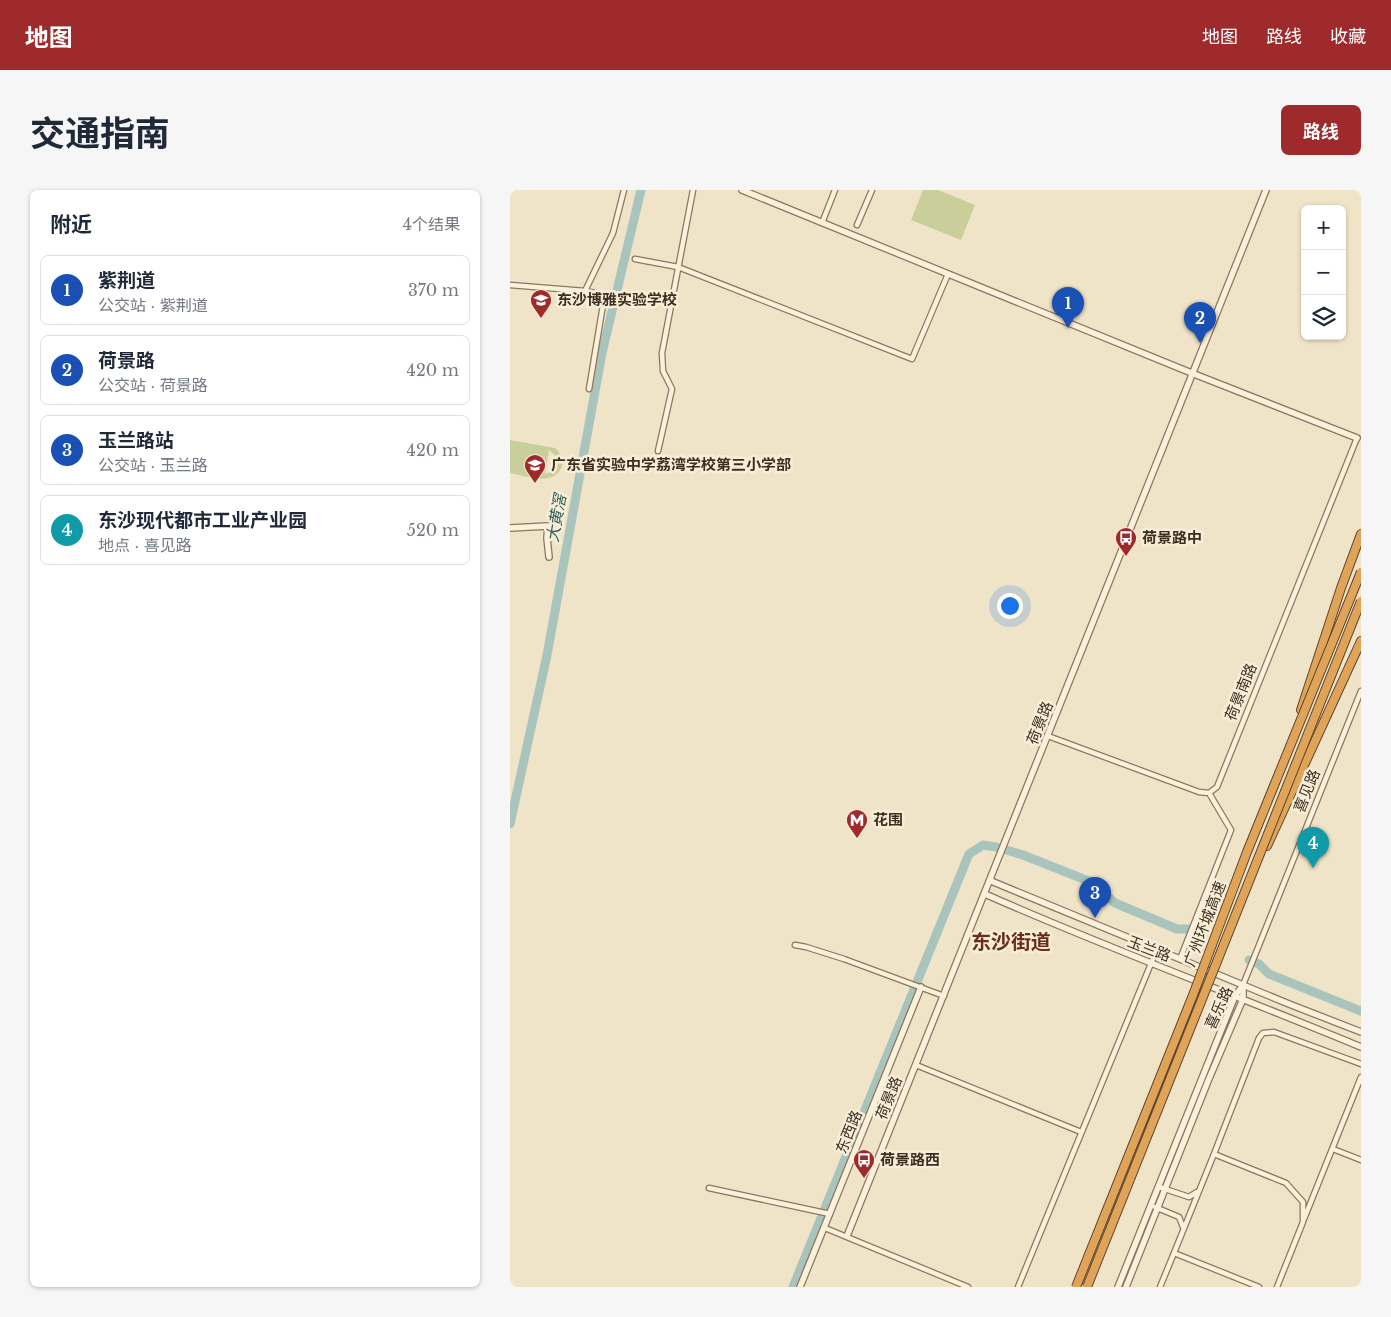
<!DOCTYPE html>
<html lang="zh">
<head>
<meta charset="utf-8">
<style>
  :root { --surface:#fff; --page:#f6f6f7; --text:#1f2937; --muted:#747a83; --line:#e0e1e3; --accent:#9e2a2b }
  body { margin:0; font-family:"Libre Baskerville","Noto Sans SC",serif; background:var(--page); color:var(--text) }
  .controls { position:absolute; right:15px; top:15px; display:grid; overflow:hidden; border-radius:8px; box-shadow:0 1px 4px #0004 }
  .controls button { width:45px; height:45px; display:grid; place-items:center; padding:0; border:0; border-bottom:1px solid var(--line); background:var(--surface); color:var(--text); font:25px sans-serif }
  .you { position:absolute; left:499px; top:415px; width:18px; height:18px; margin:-12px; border:4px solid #fff; border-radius:50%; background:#1a73e8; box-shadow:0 0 0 8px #1a73e833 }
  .badge { display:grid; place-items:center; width:32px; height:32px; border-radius:50%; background:var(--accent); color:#fff; font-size:16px; font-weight:700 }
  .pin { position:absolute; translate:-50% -41px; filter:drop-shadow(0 1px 2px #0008) }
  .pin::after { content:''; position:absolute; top:26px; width:18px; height:15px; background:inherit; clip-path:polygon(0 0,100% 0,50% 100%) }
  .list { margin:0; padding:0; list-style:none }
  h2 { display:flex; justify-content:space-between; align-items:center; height:65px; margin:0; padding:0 20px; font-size:21px }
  h2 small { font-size:16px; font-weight:400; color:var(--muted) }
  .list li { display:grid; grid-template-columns:32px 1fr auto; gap:15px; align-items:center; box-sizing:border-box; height:70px; margin:0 10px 10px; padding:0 10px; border:1px solid var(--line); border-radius:8px }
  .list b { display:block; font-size:19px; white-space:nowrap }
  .list p { margin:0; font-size:16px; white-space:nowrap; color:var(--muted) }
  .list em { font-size:16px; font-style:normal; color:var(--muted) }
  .icon { flex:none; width:28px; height:28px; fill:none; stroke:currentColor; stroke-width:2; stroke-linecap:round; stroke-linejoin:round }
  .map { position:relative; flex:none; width:851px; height:1097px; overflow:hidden; border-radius:8px }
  header { display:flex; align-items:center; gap:30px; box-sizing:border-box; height:70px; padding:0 25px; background:var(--accent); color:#fff }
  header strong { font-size:24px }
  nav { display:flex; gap:28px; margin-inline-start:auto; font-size:18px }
  .intro { display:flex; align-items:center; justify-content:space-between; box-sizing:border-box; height:120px; padding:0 30px }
  h1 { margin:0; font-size:35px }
  .button { padding:12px 22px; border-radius:8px; background:var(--accent); color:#fff; font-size:18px; font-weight:700 }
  main { display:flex; gap:30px; padding:0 30px }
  aside { flex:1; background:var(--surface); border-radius:8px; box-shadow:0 1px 4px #0004 }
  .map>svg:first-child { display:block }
</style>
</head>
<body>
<header>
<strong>地图</strong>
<nav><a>地图</a><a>路线</a><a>收藏</a></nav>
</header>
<div class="intro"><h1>交通指南</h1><a class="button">路线</a></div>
<main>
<aside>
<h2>附近<small>4个结果</small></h2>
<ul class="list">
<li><span class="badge" style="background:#1a4fb4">1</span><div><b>紫荆道</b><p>公交站 · 紫荆道</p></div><em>370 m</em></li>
<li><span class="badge" style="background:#1a4fb4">2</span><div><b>荷景路</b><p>公交站 · 荷景路</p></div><em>420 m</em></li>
<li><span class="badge" style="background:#1a4fb4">3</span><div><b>玉兰路站</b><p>公交站 · 玉兰路</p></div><em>420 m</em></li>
<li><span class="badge" style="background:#0f9aa8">4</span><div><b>东沙现代都市工业产业园</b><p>地点 · 喜见路</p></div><em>520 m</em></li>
</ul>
</aside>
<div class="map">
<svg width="851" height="1097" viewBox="0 0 851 1097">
  <rect width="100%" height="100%" fill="#f0e4c8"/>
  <path fill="#c9cf9b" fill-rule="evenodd" d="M413 0H428L465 15 451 50 401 30Z
    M0 250 45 258C50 263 54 268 52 276 45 297 15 286 0 283ZM39 260 47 267C49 277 44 282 35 284Z"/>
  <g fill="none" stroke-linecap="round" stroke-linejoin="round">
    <path stroke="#a9c4bc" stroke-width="9" d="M0 634 37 465 92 163 131 0
      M739 770 749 774 759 784 851 821
      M283 1097 459 664 473 655 486 657 513 665 581 692 605 713 667 739H678"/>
    <g stroke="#8d765c" stroke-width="7">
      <path id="minor" d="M312 33 325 0
        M347 35 362 0
        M125 69 168 77 402 169 438 84
        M0 95 75 101 90 104 93 115 79 199
        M75 101 103 43 114 0
        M148 261 162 199 153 181 152 163 183 0
        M538 546 689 602 699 603 707 597 847 248
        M285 755 296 757 334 769 434 806
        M670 769 721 640 699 603
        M733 795 851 501
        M406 875 571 942
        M823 959 851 970
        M704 964 749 848 753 843 764 842 851 874
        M649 997 679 1007 687 1002
        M199 998 320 1024
        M645 1017 669 1027 673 1037
        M794 1029 851 887
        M315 1038 458 1097
        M508 1097 647 759
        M650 1097 664 1063
        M749 1097 664 1063 704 964 776 993 793 1012V1032L767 1097"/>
    </g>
    <g stroke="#8d765c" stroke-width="8">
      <path id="tertiary" d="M232 0 684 184 847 248
        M0 338 38 336 37 348 39 367
        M481 691 779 814 851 842
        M475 704C599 759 726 805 851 857
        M337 1046 756 0
        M290 1097 411 797
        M608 1097 725 806 733 795
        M616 1097 698 891 733 809V795"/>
    </g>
    <g stroke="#5b4430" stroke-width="10">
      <path id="motorway" d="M791 520 831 398 851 344
        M757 656 851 451"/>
    </g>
    <use href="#minor" stroke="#faf1dc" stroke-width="4.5"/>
    <use href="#tertiary" stroke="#faf1dc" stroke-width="5.5"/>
    <use href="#motorway" stroke="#e0a458" stroke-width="8"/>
    <g stroke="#5b4430" stroke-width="10" stroke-linecap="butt">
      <path id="motorway-bridge" d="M566 1097 683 805 737 662 851 382
        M577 1097 851 411"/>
    </g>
    <use href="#motorway-bridge" stroke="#e0a458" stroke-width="8"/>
  </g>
  <defs>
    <g id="school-pin" transform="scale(1.125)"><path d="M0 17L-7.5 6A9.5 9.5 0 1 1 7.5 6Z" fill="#9e2a2b" stroke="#f7eed8"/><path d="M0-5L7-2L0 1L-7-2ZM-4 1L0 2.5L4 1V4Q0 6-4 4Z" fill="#fff"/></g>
    <g id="bus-pin" transform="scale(1.125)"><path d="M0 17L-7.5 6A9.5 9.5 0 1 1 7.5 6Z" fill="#9e2a2b" stroke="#f7eed8"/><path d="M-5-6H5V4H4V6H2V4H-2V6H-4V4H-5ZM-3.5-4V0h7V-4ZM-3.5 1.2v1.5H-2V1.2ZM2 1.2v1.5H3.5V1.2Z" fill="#fff"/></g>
    <g id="metro-pin" transform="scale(1.125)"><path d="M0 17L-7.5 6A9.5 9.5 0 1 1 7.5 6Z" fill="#9e2a2b" stroke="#f7eed8"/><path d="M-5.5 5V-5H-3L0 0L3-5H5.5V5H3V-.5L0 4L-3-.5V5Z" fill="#fff"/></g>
  </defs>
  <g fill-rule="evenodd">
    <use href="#school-pin" x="31" y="110"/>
    <use href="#school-pin" x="25" y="275"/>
    <use href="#bus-pin" x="616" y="348"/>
    <use href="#metro-pin" x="347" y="630"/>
    <use href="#bus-pin" x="354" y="970"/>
  </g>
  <g text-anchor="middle" stroke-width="5" stroke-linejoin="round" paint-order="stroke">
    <g font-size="15" font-weight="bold" fill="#3d2e20" stroke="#f7eed8" text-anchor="start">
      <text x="47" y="115">东沙博雅实验学校</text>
      <text x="41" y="280">广东省实验中学荔湾学校第三小学部</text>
      <text x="632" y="353">荷景路中</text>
      <text x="363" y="635">花围</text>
      <text x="370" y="975">荷景路西</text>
    </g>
    <g font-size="15" fill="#3d2e20" stroke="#f7eed8">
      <text transform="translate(731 502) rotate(-68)" y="5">荷景南路</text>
      <text transform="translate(530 533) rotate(-68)" y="5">荷景路</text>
      <text transform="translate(797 601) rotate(-68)" y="5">喜见路</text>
      <text transform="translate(695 734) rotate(-69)" y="5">广州环城高速</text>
      <text transform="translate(639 759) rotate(21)" y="5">玉兰路</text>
      <text transform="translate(709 818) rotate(-65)" y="5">喜乐路</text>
      <text transform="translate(379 908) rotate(-68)" y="5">荷景路</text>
      <text transform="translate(339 942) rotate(-68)" y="5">东西路</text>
    </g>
    <g font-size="16" font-style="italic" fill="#2f5d5a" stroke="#f7eed8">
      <text transform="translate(46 328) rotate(-80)" y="6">大黄滘</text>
    </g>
    <g font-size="20" font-weight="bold" fill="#6b2e1e" stroke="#f7eed8">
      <text x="501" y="759">东沙街道</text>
    </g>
  </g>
</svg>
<div class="controls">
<button>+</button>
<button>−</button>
<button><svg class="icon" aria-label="layers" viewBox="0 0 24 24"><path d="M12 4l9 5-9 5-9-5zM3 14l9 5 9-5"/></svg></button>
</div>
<div class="you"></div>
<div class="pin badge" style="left:558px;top:138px;background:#1a4fb4">1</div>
<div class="pin badge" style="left:690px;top:153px;background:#1a4fb4">2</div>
<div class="pin badge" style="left:585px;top:728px;background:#1a4fb4">3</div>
<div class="pin badge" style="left:803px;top:678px;background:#0f9aa8">4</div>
</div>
</main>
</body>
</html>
